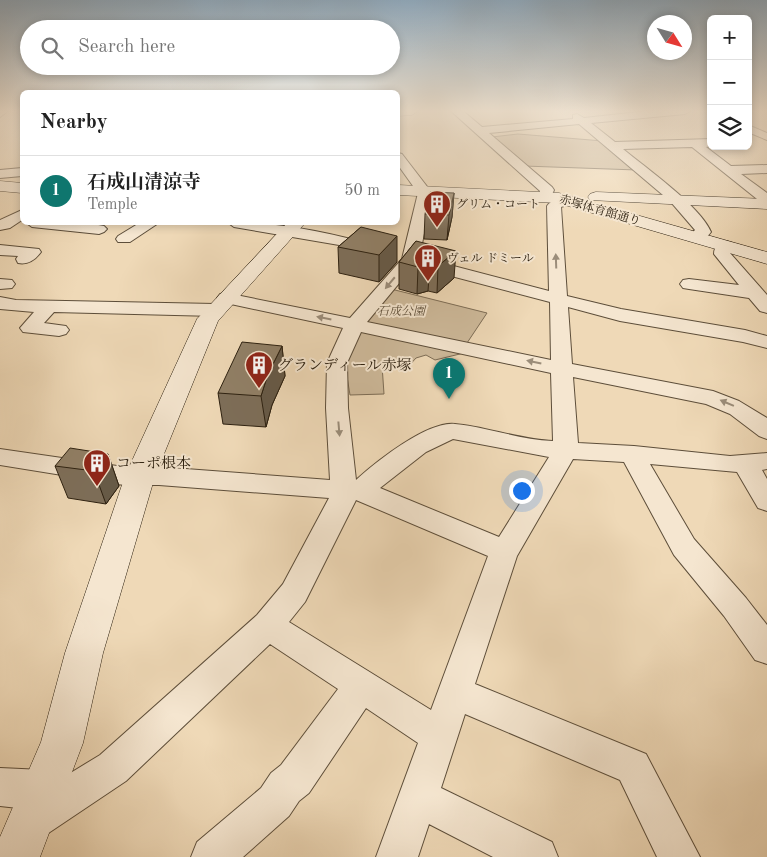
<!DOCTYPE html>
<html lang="en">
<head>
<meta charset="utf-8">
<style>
  :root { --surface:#fff; --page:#f2f2f2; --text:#222; --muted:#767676; --line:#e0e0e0; --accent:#0f766e }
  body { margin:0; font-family:"Old Standard TT","Noto Serif JP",serif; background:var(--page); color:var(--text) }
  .controls { position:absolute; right:15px; top:15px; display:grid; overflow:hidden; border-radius:8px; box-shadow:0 2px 8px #0003 }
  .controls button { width:45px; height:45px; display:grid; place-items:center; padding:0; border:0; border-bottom:1px solid var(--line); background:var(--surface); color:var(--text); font:25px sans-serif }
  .compass { position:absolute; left:647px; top:15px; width:45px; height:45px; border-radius:50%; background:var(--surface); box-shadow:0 2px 8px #0003; rotate:127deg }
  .you { position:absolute; left:521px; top:490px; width:18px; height:18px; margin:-12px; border:4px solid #fff; border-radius:50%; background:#1a73e8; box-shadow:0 0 0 8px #1a73e833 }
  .badge { display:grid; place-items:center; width:32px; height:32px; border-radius:50%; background:var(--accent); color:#fff; font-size:16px; font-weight:700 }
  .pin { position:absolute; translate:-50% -41px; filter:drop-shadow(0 1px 2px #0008) }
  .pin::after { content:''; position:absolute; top:26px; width:18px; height:15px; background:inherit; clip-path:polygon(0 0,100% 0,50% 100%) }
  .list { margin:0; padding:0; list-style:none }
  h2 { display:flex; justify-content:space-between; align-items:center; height:65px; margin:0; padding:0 20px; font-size:21px }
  h2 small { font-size:16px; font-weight:400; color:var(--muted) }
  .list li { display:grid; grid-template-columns:32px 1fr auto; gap:15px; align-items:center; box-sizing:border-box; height:70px; padding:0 20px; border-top:1px solid var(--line) }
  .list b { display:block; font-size:19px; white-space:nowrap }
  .list p { margin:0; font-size:16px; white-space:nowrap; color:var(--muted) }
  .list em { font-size:16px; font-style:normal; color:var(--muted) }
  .icon { flex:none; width:28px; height:28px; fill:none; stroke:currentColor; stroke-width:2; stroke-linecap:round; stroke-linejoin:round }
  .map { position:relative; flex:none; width:767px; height:857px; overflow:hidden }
  .search { position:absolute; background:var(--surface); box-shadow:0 2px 8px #0003; left:20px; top:20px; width:380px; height:55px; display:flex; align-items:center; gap:12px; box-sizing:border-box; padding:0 18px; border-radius:28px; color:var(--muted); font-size:19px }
  .panel { position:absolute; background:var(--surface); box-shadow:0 2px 8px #0003; left:20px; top:90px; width:380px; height:135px; border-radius:8px }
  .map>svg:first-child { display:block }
</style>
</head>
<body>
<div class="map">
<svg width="767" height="857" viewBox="0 0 767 857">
  <rect width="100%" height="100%" fill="#efd9b7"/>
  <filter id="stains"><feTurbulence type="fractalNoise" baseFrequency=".004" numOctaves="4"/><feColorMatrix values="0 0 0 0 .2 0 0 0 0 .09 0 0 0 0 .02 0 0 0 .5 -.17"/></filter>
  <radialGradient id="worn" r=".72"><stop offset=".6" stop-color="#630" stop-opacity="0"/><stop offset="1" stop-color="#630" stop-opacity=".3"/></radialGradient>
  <path fill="#ceba9b" stroke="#7d6d56" d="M518 134 603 141 637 170 524 166 492 137Z
    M391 289 487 313 467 343 370 324 366 321Z
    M366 331 464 353 435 360 426 355 416 358 407 368 393 360 382 365 384 394 350 395 345 364 359 333Z"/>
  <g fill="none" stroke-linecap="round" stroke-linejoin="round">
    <g stroke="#5d4e3a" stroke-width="2">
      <path id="street" d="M0 111H8L0 117Z
        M451 111H463L482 127 573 119V115L577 114 584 118 648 111H690L685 114 591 123 615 142 711 139 712 146 706 147 731 166 767 165V173L741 174 767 193V204L762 203 692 147 623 149C646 168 700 206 711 232 706 239 699 242 690 240L688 237 695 230 670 201 579 124 489 133 552 187 554 190 550 199H540L538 196 540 191Z
        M748 125 767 133V140L748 132Z
        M398 153 402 154 432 193 419 259 423 258 549 291 547 206C553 198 563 195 573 197L575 200 573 203 561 207 567 296 621 309 745 330 767 336V348L743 342 620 321 568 307 572 364 713 391 739 401 767 418V439L759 436 730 414 706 404 573 377 578 443 634 446 730 456 767 453V469L762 470 767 479V511L758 508 737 472 650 464 694 539 746 598 767 625V664L755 660 724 616 674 555 624 462 573 459 517 556 475 684 646 754 700 857H657L620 780 465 714 441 788 552 842 558 857H493L429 824 418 857H376L418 743 366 708 309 793 299 801 289 816 243 857H191L197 842 261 788 271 773 281 765 338 689 270 644 126 781 47 834 33 840 19 834 13 820 18 808 0 806V768L43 770 57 775 59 780 100 755 257 615 283 584 329 498 159 485H124L0 465V449L124 467H159L330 480 326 408 327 363 343 328 226 303 220 302 217 298 220 294 226 293 350 318 402 259 418 193 398 165ZM415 264 417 267 550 302 551 360 367 322ZM361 332 551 373 553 441C520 440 488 427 455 424 427 421 376 462 356 480L348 408 347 363ZM453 439 549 457 499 537 380 488 426 452ZM356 500 488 556 431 710 289 622 305 602Z
        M22 168V176L0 178V170Z
        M22 210V220L10 228 0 230V220Z
        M25 222H81L104 226 107 229 104 232 99 234 32 227Z
        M141 222H160L130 242H118L116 239 118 236Z
        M227 222C278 222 330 232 380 247L382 250 380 253 374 255 345 246 234 227Z
        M726 241 732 243 734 246 730 253 767 295V313L760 311 749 298 689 289 683 288 680 284 683 280 689 279 739 285 714 254C714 246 719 243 726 241Z
        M0 245 39 249 41 252C35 260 28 265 18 263L16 259 18 256 0 255Z
        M0 279 12 280 15 284 12 288 0 289Z
        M0 297 16 300 215 304 222 306 224 310 222 314 215 316 54 312 44 323 66 326 69 330 66 334 59 336 23 332 20 328 34 312 0 309Z"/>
    </g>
    <g stroke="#2c2010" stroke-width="1">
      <path id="secondary" d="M398 111H418L412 115 398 116Z
        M0 181 22 183V193L0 191Z
        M398 185 559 193 767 252V264L558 203 398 195Z
        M596 192 767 199V209L590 200 588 197 590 194Z
        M288 222H306L218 321 155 476 103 653 83 743 40 857H0V837L41 742 65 653 125 476 197 319Z"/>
    </g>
    <use href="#street" fill="#f5e6d0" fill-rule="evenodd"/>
    <use href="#secondary" fill="#f5e6d0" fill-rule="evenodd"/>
  </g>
  <path fill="#7d6e59" stroke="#2c2010" d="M454 193 452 217 447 240 424 239 425 214Z
    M361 227 397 262 379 282 339 273 338 247Z
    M416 241 454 278 437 293 428 291 417 294 399 289V262Z
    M282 346 285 376 272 405 266 427 223 424 218 393Z
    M108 454 119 486 106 504 68 498 55 466Z"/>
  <path fill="#665a48" stroke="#2c2010" d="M454 193 452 217 447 240 449 215Z
    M397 236V262L379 282V255Z
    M456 251 454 278 437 293 438 266Z
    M430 264 428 291 417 294 418 267Z
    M282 346 285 376 272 405 266 427 261 396 268 374Z
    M108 454 119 486 106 504 94 471Z"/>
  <path fill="#918067" stroke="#2c2010" d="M430 192 454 193 449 215 425 214Z
    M361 227 397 236 379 255 338 247Z
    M416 241 456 251 438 266 430 264 418 267 399 262Z
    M242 342 282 346 268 374 261 396 218 393Z
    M70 448 108 454 94 471 55 466Z"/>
  <defs><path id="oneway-solid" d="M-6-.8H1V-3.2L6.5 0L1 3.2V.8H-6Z" transform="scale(1.25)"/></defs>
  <g fill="#9b8d7a">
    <use href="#oneway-solid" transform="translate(556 261) rotate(-92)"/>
    <use href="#oneway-solid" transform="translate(390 283) rotate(130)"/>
    <use href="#oneway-solid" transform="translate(324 318) rotate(-169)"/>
    <use href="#oneway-solid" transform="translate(534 362) rotate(-168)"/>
    <use href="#oneway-solid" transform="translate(727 403) rotate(-157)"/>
    <use href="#oneway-solid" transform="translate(339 429) rotate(85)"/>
  </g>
  <linearGradient id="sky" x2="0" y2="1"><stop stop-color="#90aabe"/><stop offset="0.48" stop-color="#f8eedf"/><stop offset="1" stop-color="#f8eedf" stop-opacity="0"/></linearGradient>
  <rect width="767" height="231" fill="url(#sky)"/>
  <defs>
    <g id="building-pin" transform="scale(1.4375)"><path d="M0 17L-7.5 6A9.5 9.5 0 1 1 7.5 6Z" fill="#8f2418" stroke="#f5e6d0"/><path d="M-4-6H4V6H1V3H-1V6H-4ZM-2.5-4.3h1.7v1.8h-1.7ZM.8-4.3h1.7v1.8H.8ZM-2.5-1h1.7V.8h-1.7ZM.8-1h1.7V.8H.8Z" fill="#fff"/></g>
  </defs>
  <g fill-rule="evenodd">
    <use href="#building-pin" x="437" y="204"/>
    <use href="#building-pin" x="428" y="258"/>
    <use href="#building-pin" x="259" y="365"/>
    <use href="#building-pin" x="97" y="463"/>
  </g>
  <g text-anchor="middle" stroke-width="4" stroke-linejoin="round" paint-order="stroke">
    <g font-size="12" fill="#2c2010" stroke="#f5e6d0" text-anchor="start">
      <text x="456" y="208">グリム・コート</text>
      <text x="447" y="262">ヴェル ドミール</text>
    </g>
    <g font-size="12" fill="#2c2010" stroke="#f5e6d0">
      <text transform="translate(600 210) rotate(16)" y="4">赤塚体育館通り</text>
    </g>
    <g font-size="12" font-style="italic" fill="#5d4e3a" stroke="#f5e6d0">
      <text x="401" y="315">石成公園</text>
    </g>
    <g font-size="15" fill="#2c2010" stroke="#f5e6d0" text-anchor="start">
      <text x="278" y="370">グランディール赤塚</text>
      <text x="116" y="468">コーポ根本</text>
    </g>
  </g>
  <rect width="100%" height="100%" filter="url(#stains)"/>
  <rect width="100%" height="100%" fill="url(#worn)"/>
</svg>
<div class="controls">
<button>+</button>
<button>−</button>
<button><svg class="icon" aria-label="layers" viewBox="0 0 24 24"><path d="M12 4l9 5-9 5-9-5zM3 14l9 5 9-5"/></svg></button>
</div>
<svg class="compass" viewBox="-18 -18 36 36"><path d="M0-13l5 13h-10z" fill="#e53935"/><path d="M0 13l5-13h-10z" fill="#767676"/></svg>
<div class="you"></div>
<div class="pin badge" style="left:449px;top:399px">1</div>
<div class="search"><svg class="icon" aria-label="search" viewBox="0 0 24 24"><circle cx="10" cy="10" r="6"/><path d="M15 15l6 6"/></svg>Search here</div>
<section class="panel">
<h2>Nearby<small></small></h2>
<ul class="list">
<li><span class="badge">1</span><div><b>石成山清涼寺</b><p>Temple</p></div><em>50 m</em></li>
</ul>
</section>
</div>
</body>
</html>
